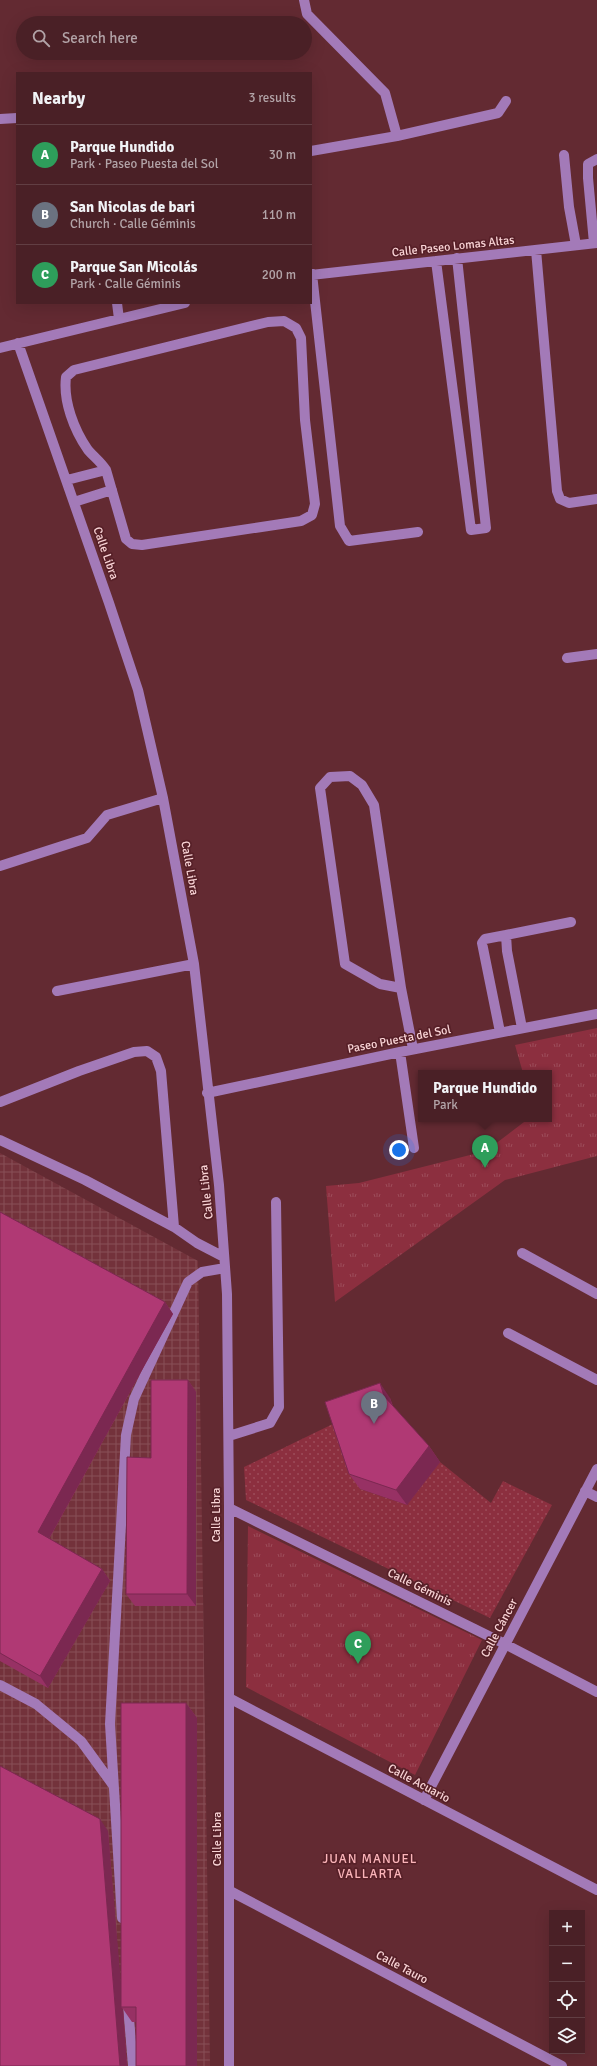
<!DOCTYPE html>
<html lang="en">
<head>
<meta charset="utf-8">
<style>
  :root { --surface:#4a2026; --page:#51282e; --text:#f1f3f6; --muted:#b2a3a7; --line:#613e43; --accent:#53cdcb }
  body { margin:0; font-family:Signika,sans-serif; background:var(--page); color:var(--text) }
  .controls { position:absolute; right:12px; bottom:12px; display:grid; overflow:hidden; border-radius:0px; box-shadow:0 4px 16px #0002 }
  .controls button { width:36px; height:36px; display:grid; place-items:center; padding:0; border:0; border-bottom:1px solid var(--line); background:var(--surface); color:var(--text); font:20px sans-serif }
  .you { position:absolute; left:399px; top:1150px; width:14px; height:14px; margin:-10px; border:3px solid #fff; border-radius:50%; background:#1a73e8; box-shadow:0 0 0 6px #1a73e833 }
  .badge { display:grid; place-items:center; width:26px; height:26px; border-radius:50%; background:var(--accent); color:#fff; font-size:13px; font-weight:700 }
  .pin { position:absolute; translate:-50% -33px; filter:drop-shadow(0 1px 2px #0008) }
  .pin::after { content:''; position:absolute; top:21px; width:14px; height:12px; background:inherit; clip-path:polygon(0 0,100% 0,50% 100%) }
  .popup { position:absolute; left:418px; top:1070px; width:134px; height:52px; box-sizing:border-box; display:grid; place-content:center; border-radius:0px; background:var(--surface); filter:drop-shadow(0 1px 3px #0005); font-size:13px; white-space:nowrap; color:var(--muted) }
  .popup b { font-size:15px; color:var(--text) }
  .popup::after { content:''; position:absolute; left:50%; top:100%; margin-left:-8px; border:8px solid transparent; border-top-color:var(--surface) }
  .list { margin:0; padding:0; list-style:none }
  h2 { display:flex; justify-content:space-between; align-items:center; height:52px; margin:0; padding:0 16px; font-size:17px }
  h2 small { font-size:13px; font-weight:400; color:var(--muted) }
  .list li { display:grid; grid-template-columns:26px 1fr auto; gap:12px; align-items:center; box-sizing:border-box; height:60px; padding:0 16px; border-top:1px solid var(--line) }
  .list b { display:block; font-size:15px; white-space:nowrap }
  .list p { margin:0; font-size:13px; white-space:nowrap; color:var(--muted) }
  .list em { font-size:13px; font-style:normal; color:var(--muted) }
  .icon { flex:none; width:22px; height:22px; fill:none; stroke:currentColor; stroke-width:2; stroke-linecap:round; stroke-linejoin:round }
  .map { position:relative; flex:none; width:597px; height:2066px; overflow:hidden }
  .search { position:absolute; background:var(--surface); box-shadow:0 4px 16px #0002; left:16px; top:16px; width:296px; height:44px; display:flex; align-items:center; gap:10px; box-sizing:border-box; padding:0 14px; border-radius:22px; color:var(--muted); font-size:15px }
  .panel { position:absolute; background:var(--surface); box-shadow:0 4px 16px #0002; left:16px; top:72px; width:296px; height:232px; border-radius:0px }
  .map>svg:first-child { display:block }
</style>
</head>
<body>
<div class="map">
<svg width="597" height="2066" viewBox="0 0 597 2066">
  <defs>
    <pattern id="industrial-grid" width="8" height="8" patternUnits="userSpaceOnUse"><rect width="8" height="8" fill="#73323b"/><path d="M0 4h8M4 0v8" fill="none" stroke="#884f57"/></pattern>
    <pattern id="grass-dots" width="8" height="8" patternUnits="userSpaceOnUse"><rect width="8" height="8" fill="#8c2f3f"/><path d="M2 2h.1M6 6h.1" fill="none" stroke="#9d4c5a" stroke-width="1.8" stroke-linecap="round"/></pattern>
    <pattern id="park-tufts" width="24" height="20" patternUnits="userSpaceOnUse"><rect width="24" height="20" fill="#8c2f3f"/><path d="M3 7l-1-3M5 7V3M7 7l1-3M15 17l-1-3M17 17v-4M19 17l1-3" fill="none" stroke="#9d4c5a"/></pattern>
  </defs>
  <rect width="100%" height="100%" fill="#632a32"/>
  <path fill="url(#industrial-grid)" d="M0 1153 198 1261 210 2066H0Z"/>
  <path fill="url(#grass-dots)" d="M337 1422 360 1489 407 1505 440 1462 491 1503 503 1481 552 1505 490 1618 246 1500 244 1467Z"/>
  <path fill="url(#park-tufts)" d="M597 1028V1156L505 1180 335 1302 326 1186 359 1183 486 1151 528 1119H549V1073H523L515 1045Z
    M248 1526 482 1640 415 1775 246 1687Z"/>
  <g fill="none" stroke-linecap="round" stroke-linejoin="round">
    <path stroke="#a37ab8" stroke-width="10" d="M304 0 307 14 385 93 397 136
      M0 119 17 118
      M311 151 397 136 498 113 506 101
      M564 155 569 207 576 245
      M594 243 588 178V164L597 159
      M536 250 557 491 560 499 569 503 597 499
      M436 261 471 530 486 528 457 258
      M312 274 340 526 349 541 418 532
      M311 275 597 243
      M117 303 119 319
      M284 321 296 328 301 338 305 420 315 504 312 515 301 521 142 545 132 544 126 539 106 470C101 462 94 457 88 450 74 430 63 401 66 377L74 370 268 322Z
      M18 343 109 603 138 690 163 798 194 964 219 1185 227 1294 229 1508V2066
      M0 348 185 303
      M67 480 106 470
      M74 502 112 490
      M567 658 597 654
      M0 866 87 838 107 815 163 798
      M401 988 380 984 345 964 320 788 330 777 350 776 362 785 374 805 401 988 413 1049
      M57 991 194 964
      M522 1028 507 951 506 935 571 922
      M500 1032 482 943 485 939 506 935
      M400 1052 414 1148
      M207 1093 400 1052 597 1014
      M0 1102 79 1071 134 1052 147 1051 156 1057 161 1071 174 1227
      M0 1140 85 1180 174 1227 197 1243 224 1257
      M522 1253 597 1294
      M508 1333 597 1380
      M229 1436 270 1423 279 1407 276 1202
      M585 1491 597 1497
      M229 1508 505 1644 597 1692
      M0 1685 36 1704 81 1741 113 1785
      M229 1698 597 1890
      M424 1800 597 1469
      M230 1891 562 2066
      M122 1918 110 1724 126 1435 134 1399 188 1282 202 1272 225 1268
      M128 2006 133 2066"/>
  </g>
  <path fill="#973164" d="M0 1212 165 1302 173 1314 49 1539 102 1569 110 1581 48 1688 0 1661Z
    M188 1380 196 1392V1606H135L126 1594 151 1458Z
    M390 1398 393 1406 429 1446 440 1462 407 1505 360 1489 349 1474Z
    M186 1703 197 1718V2066H136V2022H132L123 2009 127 2066H0L108 1831 121 1991Z"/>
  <path fill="#7b2851" d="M165 1302 173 1314 46 1544 38 1532Z
    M188 1380 196 1392V1606L187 1594Z
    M380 1383 390 1398 394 1411 384 1396Z
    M429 1446 440 1462 407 1505 396 1490Z
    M102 1569 110 1581 48 1688 40 1676Z
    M186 1703 197 1718V2066H186Z
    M100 1819 108 1831 123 2007H121L123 2009 127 2066H120Z"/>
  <path fill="#b03974" stroke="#7b2851" d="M0 1212 165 1302 38 1532 102 1569 40 1676 0 1653Z
    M151 1380H188L187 1594H126L127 1457 151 1458Z
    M380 1383 384 1396 429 1446 396 1490 349 1474 325 1402Z
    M121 1703H186V2066H136V2007H121Z
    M0 1766 100 1819 120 2066H0Z"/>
  <g text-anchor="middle" stroke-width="3.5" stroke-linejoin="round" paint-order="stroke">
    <g font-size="12" fill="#f9d4d6" stroke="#572028">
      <text transform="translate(453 246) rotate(-6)" y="4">Calle Paseo Lomas Altas</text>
      <text transform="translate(106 553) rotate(71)" y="4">Calle Libra</text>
      <text transform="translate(190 868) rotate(80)" y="4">Calle Libra</text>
      <text transform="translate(399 1039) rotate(-11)" y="4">Paseo Puesta del Sol</text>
      <text transform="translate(206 1192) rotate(-96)" y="4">Calle Libra</text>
      <text transform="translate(216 1515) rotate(-90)" y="4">Calle Libra</text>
      <text transform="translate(420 1587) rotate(26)" y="4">Calle Géminis</text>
      <text transform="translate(499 1628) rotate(-62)" y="4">Calle Cáncer</text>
      <text transform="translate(419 1783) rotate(28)" y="4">Calle Acuario</text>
      <text transform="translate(217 1839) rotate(-90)" y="4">Calle Libra</text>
      <text transform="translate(402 1967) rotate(28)" y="4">Calle Tauro</text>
    </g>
    <g font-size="13" letter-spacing="1" fill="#fab4b9" stroke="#572028">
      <text x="370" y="1863">JUAN MANUEL<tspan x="370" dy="15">VALLARTA</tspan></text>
    </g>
  </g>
</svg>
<div class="controls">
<button>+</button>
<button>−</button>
<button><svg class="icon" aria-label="locate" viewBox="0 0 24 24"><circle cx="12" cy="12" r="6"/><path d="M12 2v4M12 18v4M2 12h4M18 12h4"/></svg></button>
<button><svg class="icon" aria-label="layers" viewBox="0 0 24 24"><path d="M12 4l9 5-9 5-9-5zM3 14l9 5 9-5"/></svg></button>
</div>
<div class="you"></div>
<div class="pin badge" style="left:485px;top:1168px;background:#2e9e5b">A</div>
<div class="popup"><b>Parque Hundido</b>Park</div>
<div class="pin badge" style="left:374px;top:1424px;background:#6b7280">B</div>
<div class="pin badge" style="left:358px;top:1664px;background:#2e9e5b">C</div>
<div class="search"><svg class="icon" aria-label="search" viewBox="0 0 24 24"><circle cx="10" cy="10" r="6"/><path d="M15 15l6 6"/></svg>Search here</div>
<section class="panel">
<h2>Nearby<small>3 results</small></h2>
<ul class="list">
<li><span class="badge" style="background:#2e9e5b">A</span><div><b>Parque Hundido</b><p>Park · Paseo Puesta del Sol</p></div><em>30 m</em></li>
<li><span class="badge" style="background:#6b7280">B</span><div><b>San Nicolas de bari</b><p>Church · Calle Géminis</p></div><em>110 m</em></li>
<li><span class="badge" style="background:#2e9e5b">C</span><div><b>Parque San Micolás</b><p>Park · Calle Géminis</p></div><em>200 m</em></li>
</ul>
</section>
</div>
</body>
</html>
